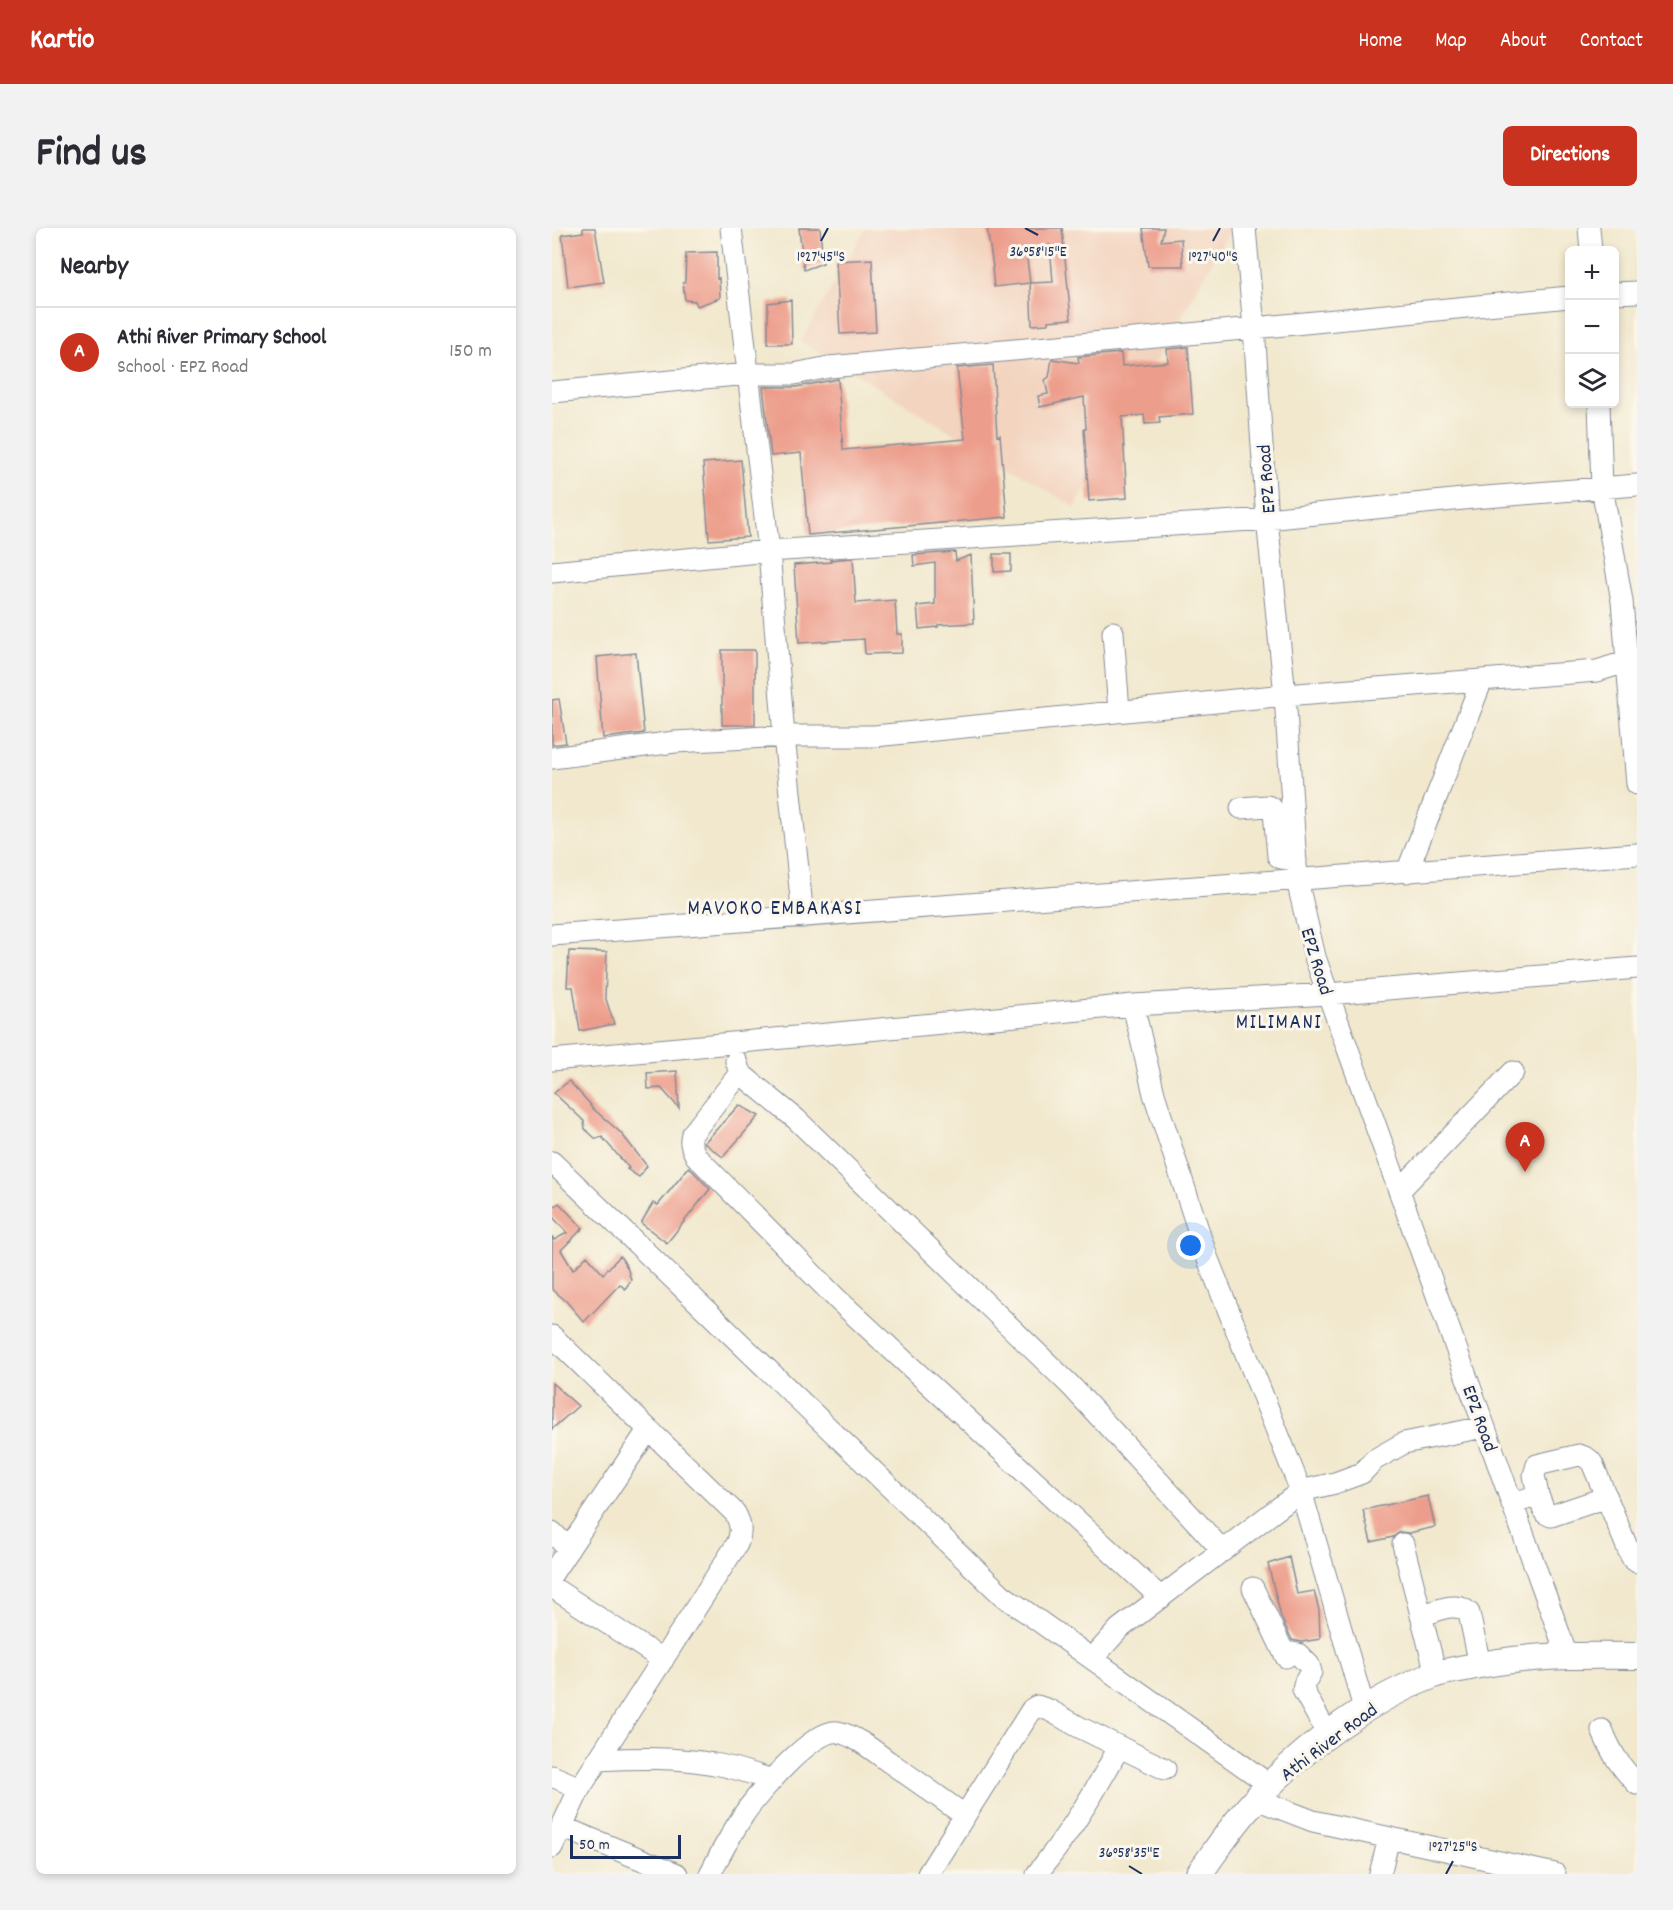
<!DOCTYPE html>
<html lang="en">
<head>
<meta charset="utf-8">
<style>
  :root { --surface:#fff; --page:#f2f2f3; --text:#2b2b33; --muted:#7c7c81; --line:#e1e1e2; --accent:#c8321e }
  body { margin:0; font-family:Dekko,sans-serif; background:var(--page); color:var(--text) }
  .controls { position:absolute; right:18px; top:18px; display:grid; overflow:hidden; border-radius:9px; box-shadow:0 3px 9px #0003 }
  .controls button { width:54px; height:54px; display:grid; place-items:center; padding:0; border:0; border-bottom:2px solid var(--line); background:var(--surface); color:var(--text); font:30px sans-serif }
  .scale { position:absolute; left:18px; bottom:15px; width:111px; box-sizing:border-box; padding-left:6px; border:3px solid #1b2f5e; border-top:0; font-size:16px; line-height:21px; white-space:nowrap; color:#1b2f5e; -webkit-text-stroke:4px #fbf7ec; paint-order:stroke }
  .you { position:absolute; left:639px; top:1018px; width:21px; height:21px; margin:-15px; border:4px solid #fff; border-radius:50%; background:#1a73e8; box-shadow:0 0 0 9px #1a73e833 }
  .badge { display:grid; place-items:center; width:39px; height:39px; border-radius:50%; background:var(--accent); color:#fff; font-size:20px; font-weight:700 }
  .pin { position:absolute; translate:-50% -50px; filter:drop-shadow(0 2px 3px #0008) }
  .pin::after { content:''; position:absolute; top:32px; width:21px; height:18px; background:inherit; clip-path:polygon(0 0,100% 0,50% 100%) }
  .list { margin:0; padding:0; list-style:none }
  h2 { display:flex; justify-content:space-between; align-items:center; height:78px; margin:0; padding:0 24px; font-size:26px }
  h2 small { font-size:20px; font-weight:400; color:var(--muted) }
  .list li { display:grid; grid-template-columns:39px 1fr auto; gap:18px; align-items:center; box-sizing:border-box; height:90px; padding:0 24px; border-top:2px solid var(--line) }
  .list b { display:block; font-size:22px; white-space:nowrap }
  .list p { margin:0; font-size:20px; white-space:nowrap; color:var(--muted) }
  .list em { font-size:20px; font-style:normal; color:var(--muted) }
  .icon { flex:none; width:33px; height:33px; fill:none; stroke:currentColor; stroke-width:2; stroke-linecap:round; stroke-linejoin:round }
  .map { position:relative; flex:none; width:1085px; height:1646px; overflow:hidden; border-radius:9px }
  header { display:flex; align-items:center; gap:36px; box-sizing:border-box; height:84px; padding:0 30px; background:var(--accent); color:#fff }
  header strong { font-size:28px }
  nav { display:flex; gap:33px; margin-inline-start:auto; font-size:21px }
  .intro { display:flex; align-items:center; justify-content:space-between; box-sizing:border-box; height:144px; padding:0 36px }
  h1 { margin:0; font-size:42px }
  .button { padding:15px 27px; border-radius:9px; background:var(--accent); color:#fff; font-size:21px; font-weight:700 }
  main { display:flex; gap:36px; padding:0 36px }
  aside { flex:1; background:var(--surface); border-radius:9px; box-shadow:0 3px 9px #0003 }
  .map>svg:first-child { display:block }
</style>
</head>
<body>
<header>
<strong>Kartio</strong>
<nav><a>Home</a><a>Map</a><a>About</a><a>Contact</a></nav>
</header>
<div class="intro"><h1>Find us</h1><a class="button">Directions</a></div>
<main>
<aside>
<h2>Nearby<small></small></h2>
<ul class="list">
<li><span class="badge">A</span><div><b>Athi River Primary School</b><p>School · EPZ Road</p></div><em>150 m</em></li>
</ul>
</aside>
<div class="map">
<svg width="1085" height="1646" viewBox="0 0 1085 1646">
  <rect width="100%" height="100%" fill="#fbf7ec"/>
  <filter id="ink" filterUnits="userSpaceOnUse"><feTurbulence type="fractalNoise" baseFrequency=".0167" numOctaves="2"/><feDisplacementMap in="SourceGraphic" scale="12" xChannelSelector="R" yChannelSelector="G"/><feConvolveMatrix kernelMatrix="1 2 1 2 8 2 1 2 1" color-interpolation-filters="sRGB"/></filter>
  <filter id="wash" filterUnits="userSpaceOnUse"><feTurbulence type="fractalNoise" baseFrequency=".008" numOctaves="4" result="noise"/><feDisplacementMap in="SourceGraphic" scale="24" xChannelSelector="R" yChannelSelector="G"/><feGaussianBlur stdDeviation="1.35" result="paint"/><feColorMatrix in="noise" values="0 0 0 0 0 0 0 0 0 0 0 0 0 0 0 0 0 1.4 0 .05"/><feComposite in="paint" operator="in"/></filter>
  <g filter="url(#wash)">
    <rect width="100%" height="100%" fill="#f1e8cd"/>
    <path fill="#f3d4bf" d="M314 0H679L523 279 249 113Z"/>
    <g id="blocks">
      <path fill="#ed9d8b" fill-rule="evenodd" d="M31 0H43L52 54 16 59 10 7 31 4Z
        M247 0H268L271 35 252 42Z
        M435 0H510L519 91 496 93V96L480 97 478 55 442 59 440 40 441 39ZM498 17 501 54 478 55 474 23Z
        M591 0H612L609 13 629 11 631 38H596Z
        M165 24V51L167 50 168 70 145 78 143 73 133 72 131 55 133 54 134 25Z
        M320 31 324 104 288 106 284 33Z
        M239 72 240 116H216V75Z
        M636 119 641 186 607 189 608 195 593 196 592 187 570 189 575 270 537 273 532 201H534L532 169 488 179 486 168 496 166 493 152 497 149 500 131 527 135 526 129 569 125 570 138 616 134 615 121Z
        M441 137 445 208 448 207 455 289 256 307 249 225 219 228 211 159H244L286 151 291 222 413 211 405 140Z
        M189 232 196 309 157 312 151 235Z
        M403 324 404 333 419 327 422 395 386 397V399L367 401 365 378 383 376V335L362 338 361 327Z
        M442 326H459V343L442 344Z
        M301 330 304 375 343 372 345 406H350V425L313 426 312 411 247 415 242 337 279 334 278 332Z
        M170 422H203V497H170Z
        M84 425 92 505 51 510 45 429Z
        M7 471 14 515 0 517V472Z
        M17 723 55 724 53 768 62 796 28 803 21 759H15Z
        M125 843 127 880 109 860 96 861 95 845Z
        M17 853 39 877 38 878 69 905 95 938 87 949 75 941 77 940 50 909 44 911 33 901 32 893 2 865Z
        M187 877 207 888 171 929 152 915Z
        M137 939 158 961 115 1015 89 995 101 975 106 977Z
        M7 975 31 1000 9 1022 21 1042 35 1028 51 1046 68 1028 75 1039 79 1052 73 1061 68 1056 32 1094 14 1073 0 1061V1008L2 1012 15 1005 0 988V980Z
        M0 1155 26 1178 0 1201Z
        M876 1268 883 1299 857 1305 848 1304 841 1309 819 1314 811 1282Z
        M737 1329 745 1366 762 1363 767 1382 768 1411 750 1414 740 1412 729 1389 716 1336Z"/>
    </g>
  </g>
  <g filter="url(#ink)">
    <use href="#blocks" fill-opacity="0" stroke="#868c96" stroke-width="1.5"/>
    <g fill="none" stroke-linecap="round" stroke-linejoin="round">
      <g stroke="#868c96" stroke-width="23">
        <path id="minor" d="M179 0 217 323 232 508 251 689
          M693 0 702 100 715 291 733 467 745 652 763 729 776 766 1015 1427
          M1037 0 1039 22
          M1062 65 1085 64
          M0 164 196 146H242L277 139 702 100 1017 69
          M1047 176 1050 259 1070 373 1085 556
          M0 344 217 323 715 291 921 270 1085 257
          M561 404 567 483
          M0 530 123 514 232 508H323L733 467 1045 443C1059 439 1071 433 1085 433
          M689 580 715 578 720 580 722 584 726 628 729 630 744 632
          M855 644 930 452
          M0 707 1085 626
          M581 777 602 866 655 1029 749 1263 783 1255 810 1245 822 1232 852 1215 932 1199
          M0 832 581 777 776 766 1085 740
          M184 833 188 845 244 891 519 1158 671 1323
          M188 845 140 906C137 915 140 920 144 928L285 1071 609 1370
          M0 934 450 1367 718 1557
          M847 963 961 844
          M0 1108 183 1285C189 1296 190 1304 185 1316L28 1560 0 1619
          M986 1267 993 1285 999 1288 1055 1269
          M960 1276 986 1267 982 1247 985 1237 1027 1227C1034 1229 1038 1231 1041 1237L1078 1326 1081 1331 1085 1334
          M0 1304 17 1321
          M851 1316 884 1446
          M0 1346 96 1202
          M0 1359 111 1432
          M701 1360 734 1429 739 1425 746 1426 757 1437 759 1444 753 1454 751 1462 776 1507
          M869 1388C884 1383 905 1372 917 1385L928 1437
          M540 1431 567 1401 749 1263 812 1480
          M1050 1502C1060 1526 1067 1537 1085 1556
          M46 1532C85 1530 124 1529 162 1536 182 1539 201 1546 220 1552
          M0 1548 28 1560
          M704 1571 761 1593 1003 1646
          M10 1599 125 1646
          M158 1646C168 1626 180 1605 192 1586 205 1567 262 1499 286 1504 304 1508 322 1523 337 1534 362 1551 387 1569 412 1587
          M376 1646 480 1481 485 1478 497 1482 527 1499 613 1541
          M485 1646C516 1607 544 1563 567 1519
          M828 1646 837 1610"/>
      </g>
      <g stroke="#868c96" stroke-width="28">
        <path id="major" d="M647 1646C665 1621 683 1593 705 1570 754 1518 815 1472 882 1447 892 1443 903 1442 913 1440 971 1427 1026 1427 1085 1428"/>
      </g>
      <use href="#minor" stroke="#fff" stroke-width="21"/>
      <use href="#major" stroke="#fff" stroke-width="26"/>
    </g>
  </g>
  <path fill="none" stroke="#1b2f5e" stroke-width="2" d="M473 0 486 7M269 13 276 0M661 13 668 0M577 1638 590 1646M894 1646 901 1633"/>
  <g text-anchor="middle" stroke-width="6" stroke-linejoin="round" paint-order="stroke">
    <g font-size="20" fill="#1b2f5e" stroke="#fbf7ec">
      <text transform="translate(713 251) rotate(-94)" y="7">EPZ Road</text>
      <text transform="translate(766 733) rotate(73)" y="7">EPZ Road</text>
      <text transform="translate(929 1190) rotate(70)" y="7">EPZ Road</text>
      <text transform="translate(776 1513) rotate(-37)" y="7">Athi River Road</text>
    </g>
    <g font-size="21" letter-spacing="1.5" fill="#1b2f5e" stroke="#fbf7ec">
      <text x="223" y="686">MAVOKO EMBAKASI</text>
      <text x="727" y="800">MILIMANI</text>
    </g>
  </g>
  <g font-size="15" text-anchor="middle" fill="#1b2f5e" stroke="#fbf7ec" stroke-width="6" stroke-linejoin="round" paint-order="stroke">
    <text x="486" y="28">36°58'15"E</text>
    <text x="269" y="33">1°27'45"S</text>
    <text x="661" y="33">1°27'40"S</text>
    <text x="901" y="1623">1°27'25"S</text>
    <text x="577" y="1629">36°58'35"E</text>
  </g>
</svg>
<div class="controls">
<button>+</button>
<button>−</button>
<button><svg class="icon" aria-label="layers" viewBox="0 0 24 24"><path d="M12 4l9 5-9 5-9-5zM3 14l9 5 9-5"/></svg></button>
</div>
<div class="scale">50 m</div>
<div class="you"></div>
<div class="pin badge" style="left:973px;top:944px">A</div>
</div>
</main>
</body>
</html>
